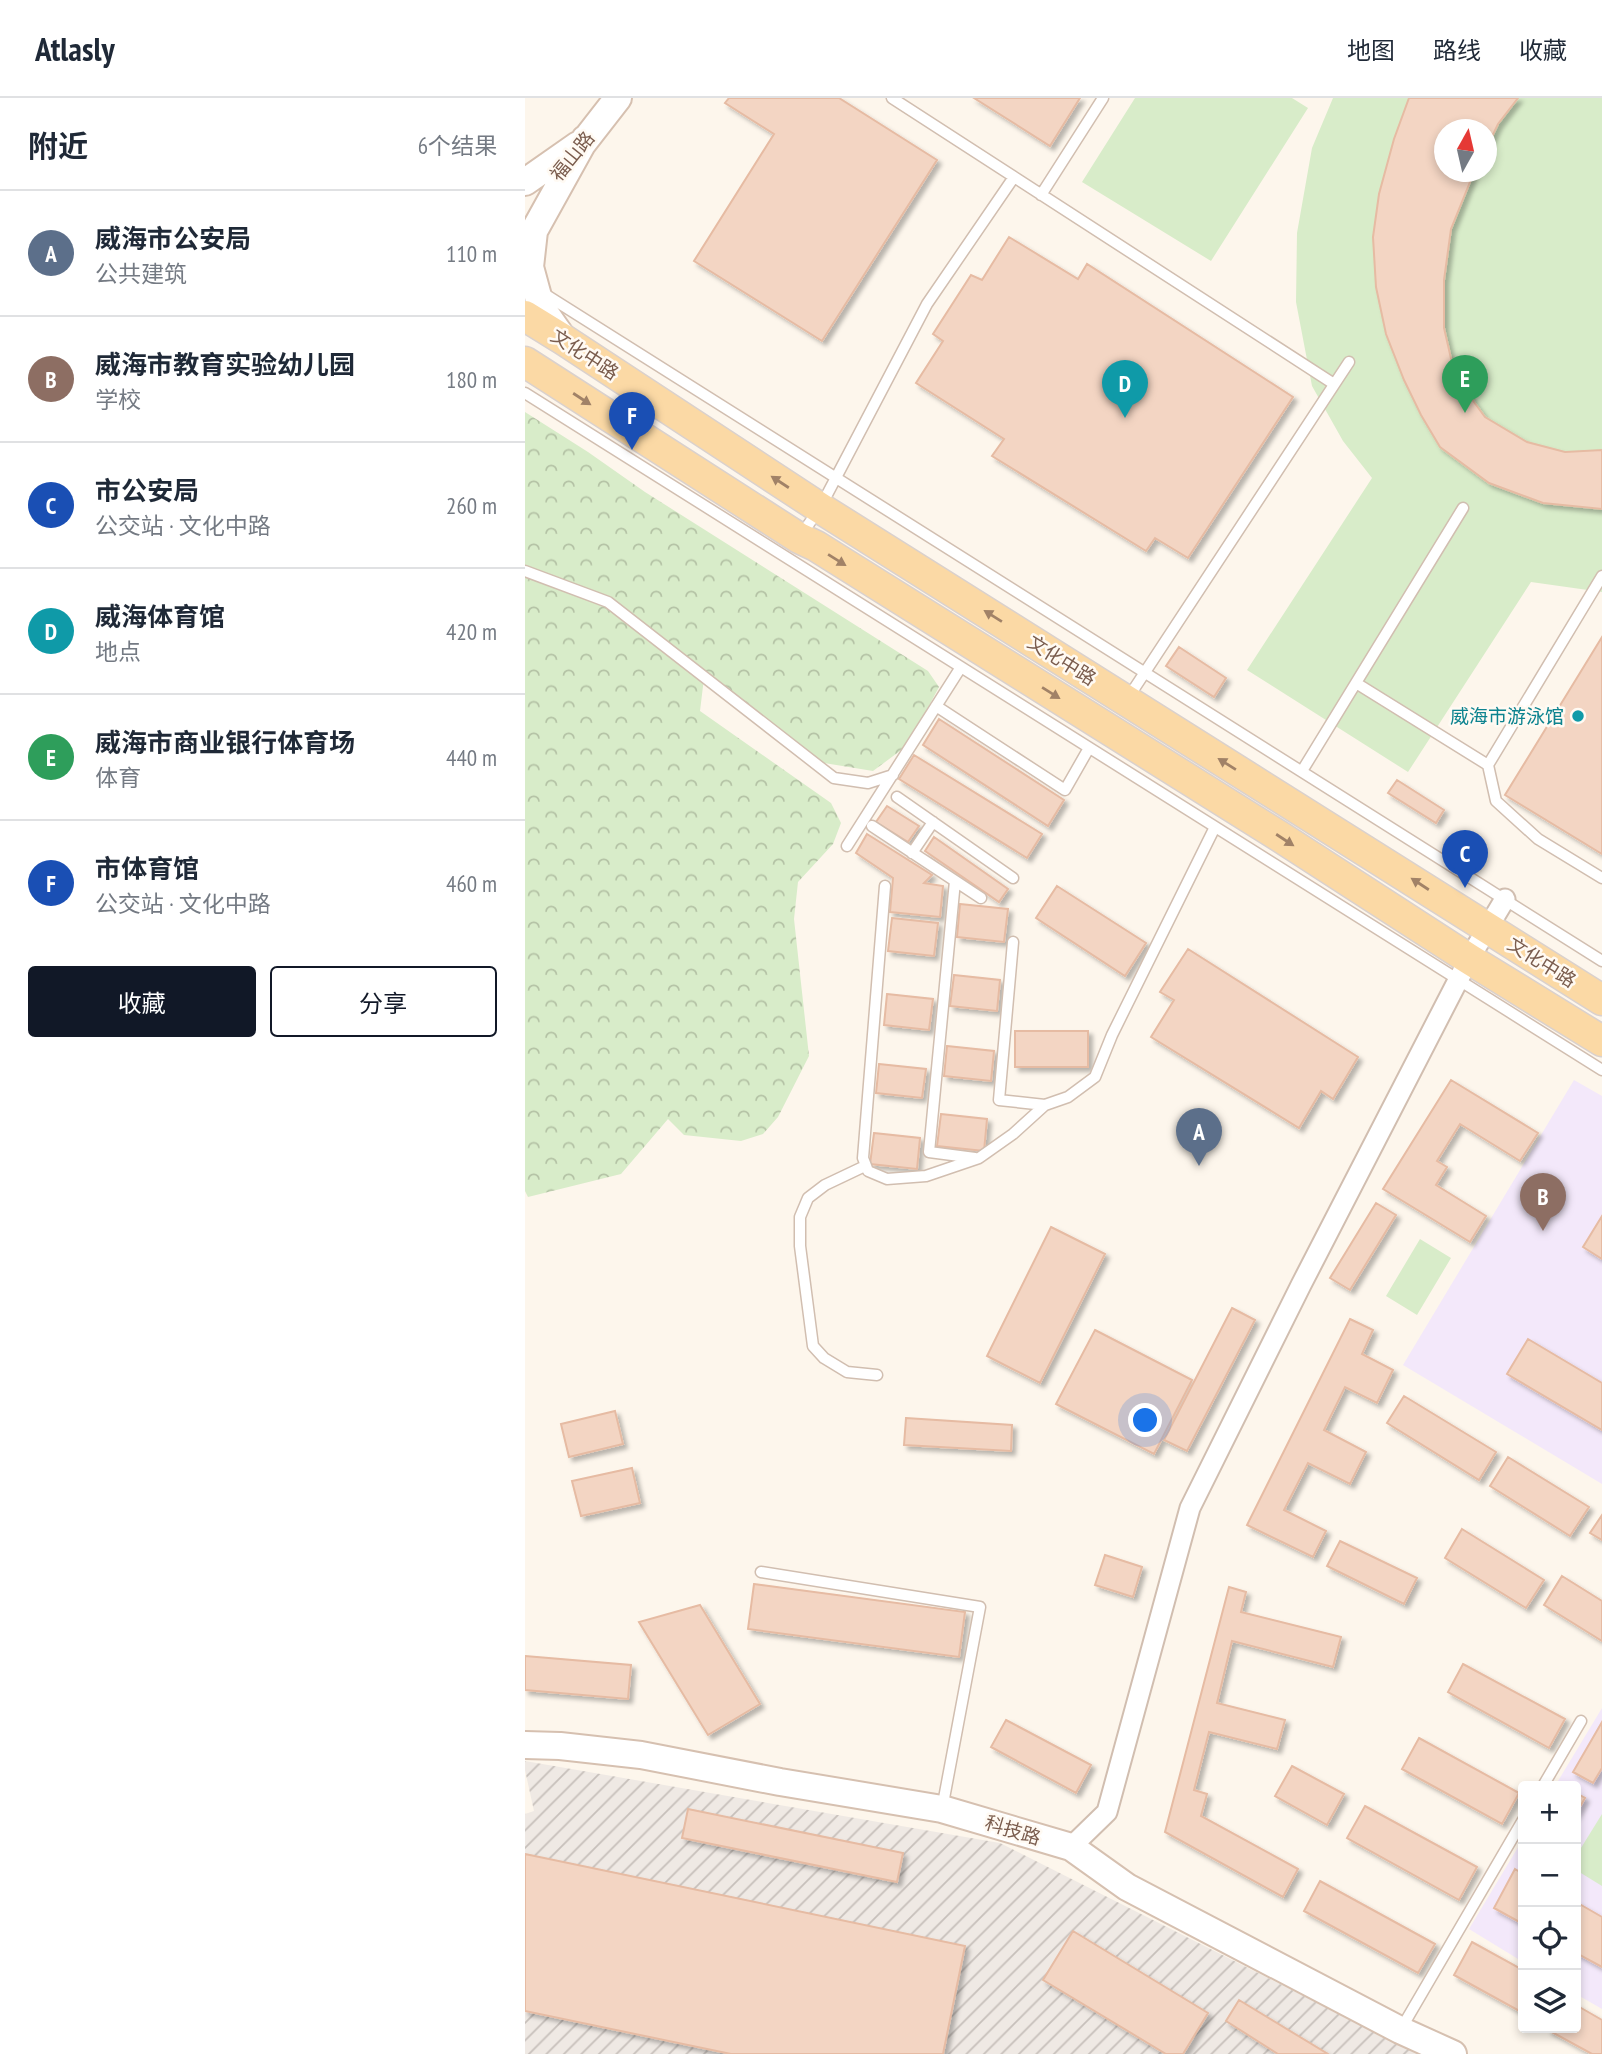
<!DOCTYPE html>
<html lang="zh">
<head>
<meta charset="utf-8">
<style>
  :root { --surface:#fff; --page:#f2f2f3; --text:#1f2937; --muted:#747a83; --line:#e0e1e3; --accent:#111827 }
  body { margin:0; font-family:"PT Sans Narrow","Noto Sans SC",sans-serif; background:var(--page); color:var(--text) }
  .controls { position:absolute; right:21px; bottom:21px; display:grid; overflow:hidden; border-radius:7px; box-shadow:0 4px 10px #0003 }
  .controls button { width:63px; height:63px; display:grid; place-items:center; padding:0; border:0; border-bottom:2px solid var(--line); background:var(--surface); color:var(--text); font:35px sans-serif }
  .compass { position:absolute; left:909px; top:21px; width:63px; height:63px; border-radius:50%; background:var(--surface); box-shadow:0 4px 10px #0003; rotate:8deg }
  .you { position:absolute; left:621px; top:1323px; width:24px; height:24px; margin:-18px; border:5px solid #fff; border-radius:50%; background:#1a73e8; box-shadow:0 0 0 10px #1a73e833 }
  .badge { display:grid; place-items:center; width:46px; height:46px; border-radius:50%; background:var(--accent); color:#fff; font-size:23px; font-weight:700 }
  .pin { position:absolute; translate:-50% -58px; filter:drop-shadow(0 2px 4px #0008) }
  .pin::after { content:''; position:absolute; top:37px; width:24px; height:21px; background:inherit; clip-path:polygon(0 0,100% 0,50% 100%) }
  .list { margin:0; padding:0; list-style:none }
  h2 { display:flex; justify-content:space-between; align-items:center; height:91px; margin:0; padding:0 28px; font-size:30px }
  h2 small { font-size:23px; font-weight:400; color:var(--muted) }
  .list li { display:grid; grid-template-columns:46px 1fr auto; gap:21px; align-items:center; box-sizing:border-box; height:126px; padding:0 28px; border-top:2px solid var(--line) }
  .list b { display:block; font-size:26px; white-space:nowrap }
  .list p { margin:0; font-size:23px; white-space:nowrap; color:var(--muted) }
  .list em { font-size:23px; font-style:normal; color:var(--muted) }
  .actions { display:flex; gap:14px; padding:21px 28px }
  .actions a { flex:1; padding:16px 0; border:2px solid var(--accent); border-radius:7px; text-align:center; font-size:24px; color:var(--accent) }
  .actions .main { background:var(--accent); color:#fff }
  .icon { flex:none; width:38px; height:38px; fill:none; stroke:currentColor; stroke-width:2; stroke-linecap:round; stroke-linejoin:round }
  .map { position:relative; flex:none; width:1077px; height:1956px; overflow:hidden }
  header { display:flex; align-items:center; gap:42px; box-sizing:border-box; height:98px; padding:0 35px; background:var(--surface); border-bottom:2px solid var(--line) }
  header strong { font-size:33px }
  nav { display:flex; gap:38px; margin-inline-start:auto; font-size:24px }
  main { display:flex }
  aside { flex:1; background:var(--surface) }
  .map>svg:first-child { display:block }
</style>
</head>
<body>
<header>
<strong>Atlasly</strong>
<nav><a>地图</a><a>路线</a><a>收藏</a></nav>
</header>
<main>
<aside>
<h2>附近<small>6个结果</small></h2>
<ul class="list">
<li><span class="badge" style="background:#5c6f8a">A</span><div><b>威海市公安局</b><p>公共建筑</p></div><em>110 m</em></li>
<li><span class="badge" style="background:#8d6e63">B</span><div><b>威海市教育实验幼儿园</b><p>学校</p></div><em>180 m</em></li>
<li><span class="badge" style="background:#1a4fb4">C</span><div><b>市公安局</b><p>公交站 · 文化中路</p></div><em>260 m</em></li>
<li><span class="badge" style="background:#0f9aa8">D</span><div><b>威海体育馆</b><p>地点</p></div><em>420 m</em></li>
<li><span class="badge" style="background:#2e9e5b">E</span><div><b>威海市商业银行体育场</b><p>体育</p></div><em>440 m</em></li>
<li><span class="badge" style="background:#1a4fb4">F</span><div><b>市体育馆</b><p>公交站 · 文化中路</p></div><em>460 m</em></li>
</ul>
<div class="actions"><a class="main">收藏</a><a>分享</a></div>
</aside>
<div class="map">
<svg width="1077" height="1956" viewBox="0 0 1077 1956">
  <defs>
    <pattern id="industrial-furrows" width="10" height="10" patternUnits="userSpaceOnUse" patternTransform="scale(1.75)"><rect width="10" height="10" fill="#efe9e4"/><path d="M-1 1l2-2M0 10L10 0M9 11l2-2" fill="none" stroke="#c7c0bb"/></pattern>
    <pattern id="forest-crowns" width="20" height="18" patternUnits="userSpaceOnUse" patternTransform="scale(1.75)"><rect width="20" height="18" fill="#d8ecc9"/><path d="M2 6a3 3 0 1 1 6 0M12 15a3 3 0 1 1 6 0" fill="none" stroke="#b4c2a5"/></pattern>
    <filter id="shadow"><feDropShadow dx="4" dy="4" stdDeviation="2" flood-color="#0004"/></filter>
  </defs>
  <rect width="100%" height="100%" fill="#fdf6ec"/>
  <path fill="url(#industrial-furrows)" d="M0 1663 475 1745 894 1956H0V1716L9 1713 0 1672Z"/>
  <path fill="#f3e8fa" d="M1049 982 1077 998V1386L878 1267Z
    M1077 1610V1911L1051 1896V1688H1030Z
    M998 1741V1864L944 1831Z"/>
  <path fill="#d8ecc9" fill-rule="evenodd" d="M610 0H767L783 10 686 163 557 84Z
    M808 0H1077V494L1006 484 883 674 722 572 847 380 818 343 787 288 771 204 772 135 787 50ZM920 32H962V74H920Z
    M895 1141 926 1160 892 1217 861 1198Z
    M1077 1716V1788L1051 1772V1758Z"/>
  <path fill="url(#forest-crowns)" d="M0 314 63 354 120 394 403 573 414 589 383 647 348 673 293 664 179 580 175 613 306 705 316 725 308 746 273 784 269 821 284 958 253 1019 238 1036 216 1043 159 1037 143 1021 96 1076 3 1099 0 1093Z"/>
  <path fill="#f3d5c3" stroke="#e6bba3" stroke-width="2" filter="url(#shadow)" d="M204 0H314L412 62 297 243 169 163 249 36 200 5Z
    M449 0H555L525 48Z
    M884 0H993L973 26 962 49V32H920V74H949L926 131 919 182V230L930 278 960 319 1002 344 1040 354 1077 352V411L1018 405 964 385 915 349 896 317 879 282 861 236 851 189 848 139 854 96 869 41Z
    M484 139 553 181 562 166 768 299 663 460 630 440 621 453 467 358 479 341 391 285 418 243 408 236 446 177 457 182Z
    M1077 539V756L980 697Z
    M654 549 701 580 689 599 641 568Z
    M414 621 539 702 523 728 398 647Z
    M389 657 517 736 502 760 374 681Z
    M872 682 919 712 911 725 863 695Z
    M362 708 394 728 383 744 351 724Z
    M342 736 407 777 399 785 418 788 415 819 365 814 368 780 331 755Z
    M409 739 483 791 474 804 400 753Z
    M532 788 621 845 600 878 511 820Z
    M435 806 483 811 479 844 432 839Z
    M367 820 413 825 409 858 363 853Z
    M663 851 833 959 808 1001 796 993 774 1030 626 939 649 902 635 894Z
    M429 877 475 882 472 913 425 908Z
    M362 896 408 901 404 932 359 927Z
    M490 933H563V969H490Z
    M422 948 469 953 466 983 419 978Z
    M354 966 401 971 397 1000 351 995Z
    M926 982 1013 1035 995 1063 935 1026 912 1063 922 1069 911 1087 961 1118 945 1144 858 1091Z
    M416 1016 462 1021 459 1053 412 1048Z
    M349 1035 395 1040 392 1071 345 1066Z
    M851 1105 871 1117 825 1192 805 1180Z
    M1077 1118V1161L1058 1149Z
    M526 1129 580 1156 515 1285 462 1258Z
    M707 1210 730 1222 662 1353 639 1342Z
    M825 1221 848 1232 837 1256 868 1272 852 1305 820 1289 799 1332 841 1354 825 1386 783 1365 759 1412 801 1433 788 1459 722 1427Z
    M570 1232 667 1282 629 1356 531 1306Z
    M1003 1241 1077 1285V1332L982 1276Z
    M879 1298 971 1354 954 1382 862 1325Z
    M90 1313 98 1346 44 1359 36 1326Z
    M381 1320 487 1327 486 1353 379 1347Z
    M983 1359 1064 1409 1045 1438 965 1388Z
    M107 1370 115 1405 56 1418 47 1383Z
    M1077 1417V1442L1065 1435Z
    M937 1431 1019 1482 1001 1510 920 1460Z
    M815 1443 892 1480 879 1506 802 1468Z
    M580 1457 617 1469 608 1499 570 1487Z
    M1037 1478 1077 1503V1543L1019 1507Z
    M229 1486 440 1514 434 1559 223 1531Z
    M704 1489 721 1494 716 1514 816 1539 808 1569 707 1543 692 1605 760 1622 752 1651 684 1634 669 1692 682 1696 676 1718 773 1771 758 1799 640 1734Z
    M175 1507 235 1606 183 1637 114 1524Z
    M0 1558 106 1567 103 1601 0 1592Z
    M938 1566 1040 1621 1024 1650 923 1594Z
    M481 1622 566 1667 551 1695 466 1649Z
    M1077 1624V1670L1068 1685 1048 1674Z
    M894 1640 994 1695 977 1726 877 1671Z
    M767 1668 819 1696 802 1727 750 1698Z
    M1051 1695 1060 1700 1051 1716Z
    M840 1708 952 1769 934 1802 822 1740Z
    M163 1711 378 1755 372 1784 157 1740Z
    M0 1756 440 1848 418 1956H206L0 1913Z
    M990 1771 998 1776V1826L969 1810Z
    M795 1783 910 1846 893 1875 779 1813Z
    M1051 1804 1077 1819V1869L1051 1855Z
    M548 1833 683 1915 658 1956H641L518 1882Z
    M947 1844 998 1872V1915L929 1877Z
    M714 1902 803 1956H753L701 1923Z
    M1051 1907 1077 1922V1956H1067L1023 1932 1024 1930H1051Z"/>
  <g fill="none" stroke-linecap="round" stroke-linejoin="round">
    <g stroke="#d1beb0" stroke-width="13">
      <path id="service" d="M367 0 809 286
        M516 97 578 0
        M18 195C369 420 724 640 1077 863
        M0 295 1077 972
        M276 437 295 410 402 206 489 79
        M0 473 83 504 309 680 343 685 368 677
        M831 585 963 667 1077 478
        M603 600 824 264
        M411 608 540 692 564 650
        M963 667 971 703 1013 741 1077 780
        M777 673 938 410
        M372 699 488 780
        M347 728 456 800
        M322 748 436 569
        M387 755 408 724
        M430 783 404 1054 450 1060
        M360 788 338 1060 343 1073 362 1081 401 1078 454 1060 488 1036 520 1007 543 999 570 979 587 937 690 729
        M488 844 474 1002 520 1007
        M340 1068 300 1087 283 1100 275 1119V1148L288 1248 299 1260 322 1274 352 1277
        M236 1474 455 1509 417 1711
        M1018 1688 1056 1623
        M876 1931 998 1722"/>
    </g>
    <g stroke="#d1beb0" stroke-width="23">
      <path id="minor" d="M546 1749 582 1714 665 1410 776 1187 944 861 980 801"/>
    </g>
    <g stroke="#d6c0b0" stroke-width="30">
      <path id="secondary" d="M51 54 93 0
        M0 84 53 47
        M39 242 16 209 11 191 5 169 9 133 60 41
        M0 1647 35 1648 116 1657 255 1684 417 1711 546 1749 602 1789 875 1932 928 1956"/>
    </g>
    <g stroke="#dad1cd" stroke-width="33">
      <path id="primary" d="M0 218 39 242 295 410 1077 902
        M0 264 274 440 291 448 754 738 944 861 1077 943"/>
    </g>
    <use href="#service" stroke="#fff" stroke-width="10"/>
    <use href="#minor" stroke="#fff" stroke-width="19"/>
    <use href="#secondary" stroke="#fff" stroke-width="26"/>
    <use href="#primary" stroke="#fbd9a5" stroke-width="30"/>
  </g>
  <defs><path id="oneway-solid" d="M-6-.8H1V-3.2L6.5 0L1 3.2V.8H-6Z" transform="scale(1.75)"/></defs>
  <g fill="#a18267">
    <use href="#oneway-solid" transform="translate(57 301) rotate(33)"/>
    <use href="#oneway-solid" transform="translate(255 384) rotate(-147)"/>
    <use href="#oneway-solid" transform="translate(312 462) rotate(32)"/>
    <use href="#oneway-solid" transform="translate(468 518) rotate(-148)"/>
    <use href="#oneway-solid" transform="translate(526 595) rotate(32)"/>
    <use href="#oneway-solid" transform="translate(702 666) rotate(-148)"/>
    <use href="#oneway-solid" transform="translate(760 742) rotate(33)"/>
    <use href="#oneway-solid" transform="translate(895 786) rotate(-147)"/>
  </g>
  <circle fill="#0f9aa8" stroke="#fffaf3" stroke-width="2.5" cx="1053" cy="618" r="7"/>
  <g text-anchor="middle" stroke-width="5" stroke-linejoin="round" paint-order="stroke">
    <g font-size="19" fill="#7a5c4d" stroke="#fffaf3">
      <text transform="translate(47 58) rotate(-51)" y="7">福山路</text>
      <text transform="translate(60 256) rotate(33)" y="7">文化中路</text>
      <text transform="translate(537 562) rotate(32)" y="7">文化中路</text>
      <text transform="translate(1017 864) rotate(32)" y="7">文化中路</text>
      <text transform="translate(488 1732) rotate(17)" y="7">科技路</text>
    </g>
    <g font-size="19" fill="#0d838f" stroke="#fffaf3" text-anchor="end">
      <text x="1039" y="625">威海市游泳馆</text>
    </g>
  </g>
</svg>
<div class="controls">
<button>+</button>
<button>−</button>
<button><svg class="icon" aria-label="locate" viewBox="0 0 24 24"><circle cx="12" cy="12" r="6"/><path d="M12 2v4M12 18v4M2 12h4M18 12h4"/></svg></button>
<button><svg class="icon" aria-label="layers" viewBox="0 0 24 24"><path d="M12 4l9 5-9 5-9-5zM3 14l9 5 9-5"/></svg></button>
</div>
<svg class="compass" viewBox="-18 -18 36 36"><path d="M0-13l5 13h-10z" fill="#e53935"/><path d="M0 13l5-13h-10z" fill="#747a83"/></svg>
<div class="you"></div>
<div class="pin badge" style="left:674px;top:1068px;background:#5c6f8a">A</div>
<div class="pin badge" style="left:1018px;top:1133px;background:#8d6e63">B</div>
<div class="pin badge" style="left:940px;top:790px;background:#1a4fb4">C</div>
<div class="pin badge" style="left:600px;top:320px;background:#0f9aa8">D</div>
<div class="pin badge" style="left:940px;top:315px;background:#2e9e5b">E</div>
<div class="pin badge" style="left:107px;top:352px;background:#1a4fb4">F</div>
</div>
</main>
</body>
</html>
